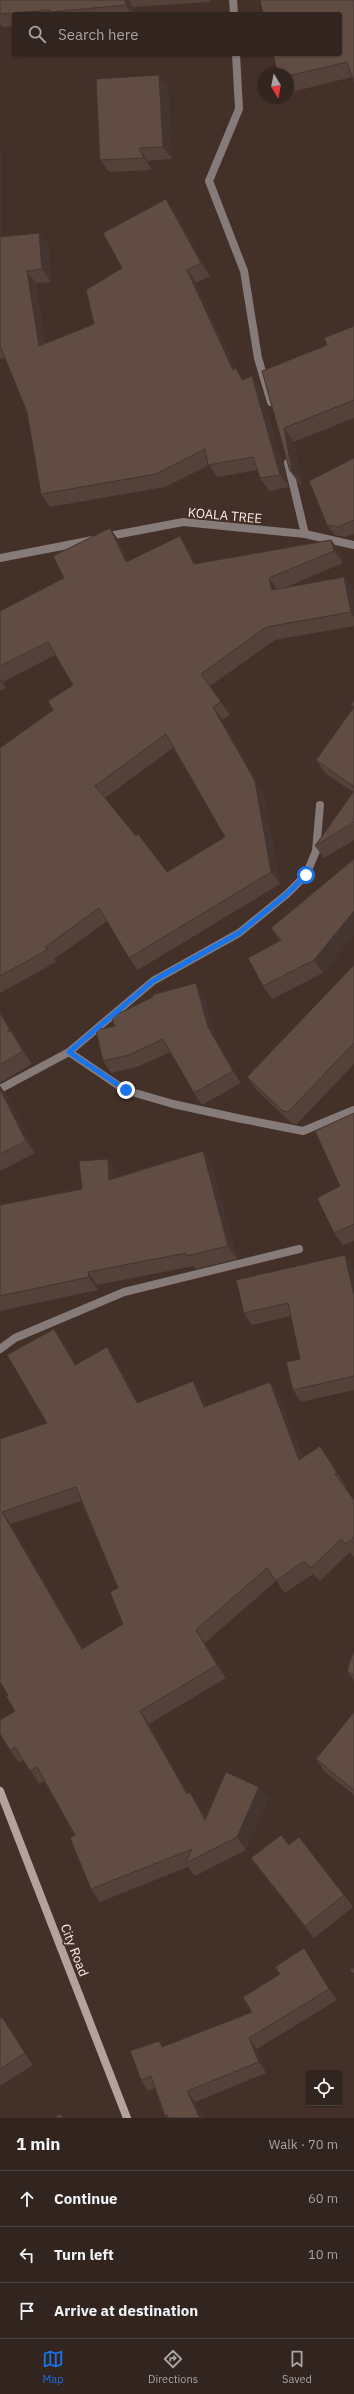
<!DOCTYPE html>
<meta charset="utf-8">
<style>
body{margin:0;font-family:"IBM Plex Sans",sans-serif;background:#3a2c28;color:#f1f3f6}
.controls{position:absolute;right:12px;bottom:12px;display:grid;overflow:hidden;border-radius:4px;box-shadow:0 1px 3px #0004}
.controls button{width:36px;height:36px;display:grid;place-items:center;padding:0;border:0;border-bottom:1px solid #4d413d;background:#32241f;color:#f1f3f6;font:20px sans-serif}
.compass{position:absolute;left:258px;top:68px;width:36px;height:36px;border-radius:50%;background:#32241f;box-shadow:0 1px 3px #0004;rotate:170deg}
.stop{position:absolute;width:12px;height:12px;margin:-9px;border:3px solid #1a73e8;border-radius:50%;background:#fff}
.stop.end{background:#1a73e8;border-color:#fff;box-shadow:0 1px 4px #0008}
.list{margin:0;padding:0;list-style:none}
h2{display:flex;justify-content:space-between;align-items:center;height:52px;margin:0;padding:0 16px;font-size:17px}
h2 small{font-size:13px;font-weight:400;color:#a8a4a4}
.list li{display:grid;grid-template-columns:26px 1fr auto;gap:12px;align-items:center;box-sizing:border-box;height:56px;padding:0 16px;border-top:1px solid #4d413d}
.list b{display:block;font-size:15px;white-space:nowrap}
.list em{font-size:13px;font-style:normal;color:#a8a4a4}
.icon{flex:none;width:22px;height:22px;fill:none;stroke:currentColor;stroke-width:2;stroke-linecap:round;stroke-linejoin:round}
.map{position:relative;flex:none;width:354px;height:2118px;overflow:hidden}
.search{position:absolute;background:#32241f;box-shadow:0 1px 3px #0004;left:12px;right:12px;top:12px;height:44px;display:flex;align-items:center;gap:10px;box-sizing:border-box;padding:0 14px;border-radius:4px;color:#a8a4a4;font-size:15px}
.sheet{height:220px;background:#32241f}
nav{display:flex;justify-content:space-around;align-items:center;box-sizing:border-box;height:56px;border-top:1px solid #4d413d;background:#32241f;font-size:11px;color:#a8a4a4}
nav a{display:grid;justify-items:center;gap:2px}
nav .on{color:#1a73e8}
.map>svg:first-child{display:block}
</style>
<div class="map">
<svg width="354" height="2118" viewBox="0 0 354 2118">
<rect width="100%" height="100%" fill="#433029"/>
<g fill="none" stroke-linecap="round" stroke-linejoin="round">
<path stroke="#867b79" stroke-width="8" d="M233 0 234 14
M236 54 239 109 209 181 244 271 258 358 271 402
M288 463 305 534
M104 537 183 522 305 534 354 545
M0 558 93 540
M320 805 316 851 306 875 287 894 239 933 153 981 69 1052 125 1090 173 1104 237 1118 303 1131 354 1110
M0 1089 69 1052
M0 1349 15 1338 124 1292 299 1249"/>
<path stroke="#b3a29e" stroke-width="8" d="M0 1791 127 2118"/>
</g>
<path fill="#53413a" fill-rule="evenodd" d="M0 0H210V2L133 7 134 14H14V26L2 27 0 24Z
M354 0 352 77 288 93V74Z
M159 75 168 87 172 159 147 161 152 170 109 172 100 160Z
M0 147 1 149V237L39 233 48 246 51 282 36 283 45 344 94 324 122 268 175 212 210 276 196 283 235 369 244 380 252 376 261 389 289 487 269 491 260 478 258 470 217 477 209 465 165 487 50 507 41 494 27 412 5 358 0 359Z
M354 326V418L294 442 302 485H300L290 471 262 371 327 345Z
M354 458V534L345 537 335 535 327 525Z
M110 528 119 541 128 561 189 549 196 564 331 540 340 552 343 563 284 588 344 577 353 589 354 594V626L275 640 210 686 230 715 222 720 264 794 280 884 138 970 129 958 107 921 54 959 56 962 0 993V748L53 710 73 685 55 655 3 682 6 688 0 691V611L64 578ZM173 748 225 837 167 872 136 836 105 798Z
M354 701V840L324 858 315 846 353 792 325 773 316 760 353 708 351 704Z
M354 859V934L323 973 272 999 263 986 279 940 271 928Z
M354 965V1064L297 1124 291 1123 256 1089 247 1077Z
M204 995 216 1039 241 1083 202 1105 194 1093 170 1052 137 1067 111 1073 103 1061Z
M0 1011 32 1064 0 1083Z
M0 1086 5 1093 35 1153 0 1171Z
M354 1113V1241L343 1245 334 1233 340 1186Z
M203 1151 212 1164 237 1259 196 1269 194 1266 97 1285 98 1290 0 1311V1205L82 1189 117 1172V1177Z
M353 1266 354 1271V1390L301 1402 293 1390 300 1359 291 1316 252 1325 244 1313Z
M54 1329 63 1342 76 1364 116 1360 139 1403 202 1394 207 1406 270 1382 279 1395 303 1458 329 1459 346 1486 344 1487 354 1500V1557L350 1552 320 1581 313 1574 285 1593 276 1581 205 1643 226 1678 149 1724 188 1793 199 1805 206 1818 259 1787 268 1799 246 1850 195 1876 188 1867 100 1902 91 1889 75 1835 44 1781 39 1784 24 1760 19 1763 10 1750 15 1711 8 1695 0 1439 47 1423ZM81 1501 118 1588 123 1624 83 1648 11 1524Z
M354 1650V1681L347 1671Z
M354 1712V1795L324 1771 316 1759Z
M289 1845 344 1895 353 1907 314 1938 260 1870 251 1858Z
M304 1948 311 1959 337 2000 257 2049 266 2073 195 2102 203 2118H167L165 2116 155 2088 148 2091 141 2080 163 2047 252 2012 280 1974Z
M2 2017 33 2065 0 2086V2018Z"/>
<path fill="#443530" d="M125 0H129L133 7 134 14H132L126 5Z
M159 75 168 87 172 159 163 147Z
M0 147 1 149V251L0 249Z
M139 148 147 161 152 170 144 158Z
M166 199 175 212 210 276 201 263Z
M39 233 48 246 51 282 42 269Z
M187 270 196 283 242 382 233 370Z
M27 271 36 283 48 359 39 346Z
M236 368 245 381 242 380Z
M252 376 261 389 289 487 280 475Z
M284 428 294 442 302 485 292 471Z
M110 528 119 541 135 575 126 562Z
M180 536 189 549 203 577 194 564Z
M331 540 340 552 343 563 334 551Z
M344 577 353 589 354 594V617L351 612Z
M269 578 278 591 272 590Z
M0 678 3 682 6 688 0 680Z
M213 707 222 720 264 794 280 884 271 872Z
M354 911V934L323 973 314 960Z
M196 983 204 995 216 1039 241 1083 233 1071 208 1027Z
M0 1011 19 1042 10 1030 0 1013Z
M11 1031 20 1044 32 1064 23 1051Z
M0 1086 5 1093 35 1153 26 1141 0 1089Z
M203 1151 212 1164 237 1259 228 1246Z
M108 1159 117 1172 118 1193 109 1180Z
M345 1255 353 1266 354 1271V1296Z
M88 1272 97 1285 98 1290 89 1277Z
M54 1329 63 1342 84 1377 75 1365Z
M107 1347 116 1360 146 1416 137 1403Z
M193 1381 202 1394 213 1420 204 1407Z
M270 1382 279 1395 309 1473 299 1460Z
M320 1446 329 1459 346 1486 337 1473Z
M2 1512 11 1524 91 1662 82 1649Z
M196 1630 205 1643 226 1678 217 1665Z
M140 1711 149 1724 196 1807 187 1794Z
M259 1787 268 1799 246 1850 237 1837Z
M190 1792 199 1805 214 1833 205 1820Z
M304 1948 311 1959 337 2000 329 1989Z
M2 2017 10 2029 33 2065 25 2053Z
M249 2038 257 2049 266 2073 259 2062Z
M187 2091 195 2102 203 2118H200Z"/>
<path fill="#614c44" stroke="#443530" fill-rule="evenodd" d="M0 0H125L126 5 50 12V10L0 14Z
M260 0H354V83L347 62 288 76V74H278L273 54H340V14H263Z
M159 75 163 147 139 148 144 158 100 160 96 79Z
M166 199 201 263 187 270 233 370 236 368 242 380 252 376 280 475 260 478 253 457 208 465 205 449 156 474 41 494 27 412 0 346V237L39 233 42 269 27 271 39 346 94 324 86 290 122 268 103 233Z
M354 326V400L284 428 292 471H290L262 371 327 345 324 338Z
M354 458V520L338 527 327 525 309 481Z
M110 528 126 562 180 536 194 564 331 540 334 551 269 578 272 590 344 577 351 612 266 627 201 674 221 702 213 707 255 781 271 872 129 958 99 908 45 947 47 950 0 976V748L53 710 48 701 73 685 48 642 0 666V611L64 578 53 556ZM166 734 225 837 167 872 138 834 136 836 95 786Z
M354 701V787L316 760 354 707 351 704Z
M354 791V822L315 846Z
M354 859V911L314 960 263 986 248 958 281 940 271 928Z
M354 965V1043L288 1112 283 1111 247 1077Z
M196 983 208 1027 233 1071 194 1093 163 1039 129 1055 103 1061 96 1030 115 1026 111 1017 153 997 152 995Z
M0 1013 10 1030 7 1032 11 1031 23 1051 0 1065Z
M0 1089 26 1141 0 1154Z
M354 1113V1224L334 1233 317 1198 340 1186 315 1131Z
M203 1151 228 1246 186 1256V1253L88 1272 89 1277 0 1296V1205L82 1189 79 1161 108 1159 109 1180Z
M345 1255 354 1296V1376L293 1390 286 1362 300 1359 288 1303 244 1313 236 1280Z
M54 1329 75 1365 107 1347 137 1403 193 1381 204 1407 270 1382 299 1460 320 1446 337 1473 335 1474 354 1500V1538L345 1544 341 1539 311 1568 304 1561 276 1581 267 1568 196 1630 217 1665 140 1711 187 1794 190 1792 205 1820 226 1772 259 1787 237 1837 186 1863 192 1849 91 1889 70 1838 75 1835 37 1767 30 1771 15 1747 10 1750 0 1734V1720L15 1711 6 1696 8 1695 0 1682V1439L47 1423 7 1355ZM76 1487 118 1588 110 1592 123 1624 82 1649 2 1512Z
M354 1650V1675L347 1671Z
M354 1712V1790L316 1759Z
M281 1835 289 1845 299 1837 344 1895 305 1926 251 1858Z
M304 1948 329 1989 249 2038 259 2062 187 2091 200 2118H168L167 2115 165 2116 151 2076 141 2080 130 2051 159 2041 162 2047 252 2012 243 1997 280 1974 275 1967Z
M354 1967V1974L350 1970Z
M2 2017 25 2053 0 2069V2018Z
M60 2114 63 2118H55Z"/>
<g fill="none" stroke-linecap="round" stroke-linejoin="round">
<path stroke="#1a73e8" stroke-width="5" d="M126 1090 69 1052 153 981 239 933 287 894 306 875"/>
</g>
<g text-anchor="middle" stroke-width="3.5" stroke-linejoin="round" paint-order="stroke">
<g font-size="13" fill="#faede8" stroke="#433029">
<text transform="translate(225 515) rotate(5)" y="5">KOALA TREE</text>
<text transform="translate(75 1950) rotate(69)" y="5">City Road</text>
</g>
</g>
</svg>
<div class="controls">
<button><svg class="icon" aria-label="locate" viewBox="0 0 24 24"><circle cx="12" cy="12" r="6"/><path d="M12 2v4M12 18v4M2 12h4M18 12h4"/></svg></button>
</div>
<svg class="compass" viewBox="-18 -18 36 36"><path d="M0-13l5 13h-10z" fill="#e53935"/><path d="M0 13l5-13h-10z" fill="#a8a4a4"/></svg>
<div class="stop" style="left:306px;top:875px"></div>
<div class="stop end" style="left:126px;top:1090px"></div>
<div class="search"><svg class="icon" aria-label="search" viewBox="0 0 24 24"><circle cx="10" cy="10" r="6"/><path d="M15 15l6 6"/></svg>Search here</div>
</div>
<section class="sheet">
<h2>1 min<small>Walk · 70 m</small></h2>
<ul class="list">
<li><svg class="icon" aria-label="ahead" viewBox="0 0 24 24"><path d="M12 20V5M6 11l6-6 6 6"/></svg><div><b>Continue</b></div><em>60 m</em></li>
<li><svg class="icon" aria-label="left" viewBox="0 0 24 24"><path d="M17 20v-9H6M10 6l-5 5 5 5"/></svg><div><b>Turn left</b></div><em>10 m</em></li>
<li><svg class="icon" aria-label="arrive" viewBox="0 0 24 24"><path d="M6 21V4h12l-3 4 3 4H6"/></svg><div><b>Arrive at destination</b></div></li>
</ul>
</section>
<nav>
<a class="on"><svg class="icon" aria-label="map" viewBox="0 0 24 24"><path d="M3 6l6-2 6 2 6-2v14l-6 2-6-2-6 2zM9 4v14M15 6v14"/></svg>Map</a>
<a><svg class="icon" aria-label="directions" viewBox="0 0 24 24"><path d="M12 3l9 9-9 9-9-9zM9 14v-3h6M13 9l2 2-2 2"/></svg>Directions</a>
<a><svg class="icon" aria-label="saved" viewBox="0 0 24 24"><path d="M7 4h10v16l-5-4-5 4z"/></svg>Saved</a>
</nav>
